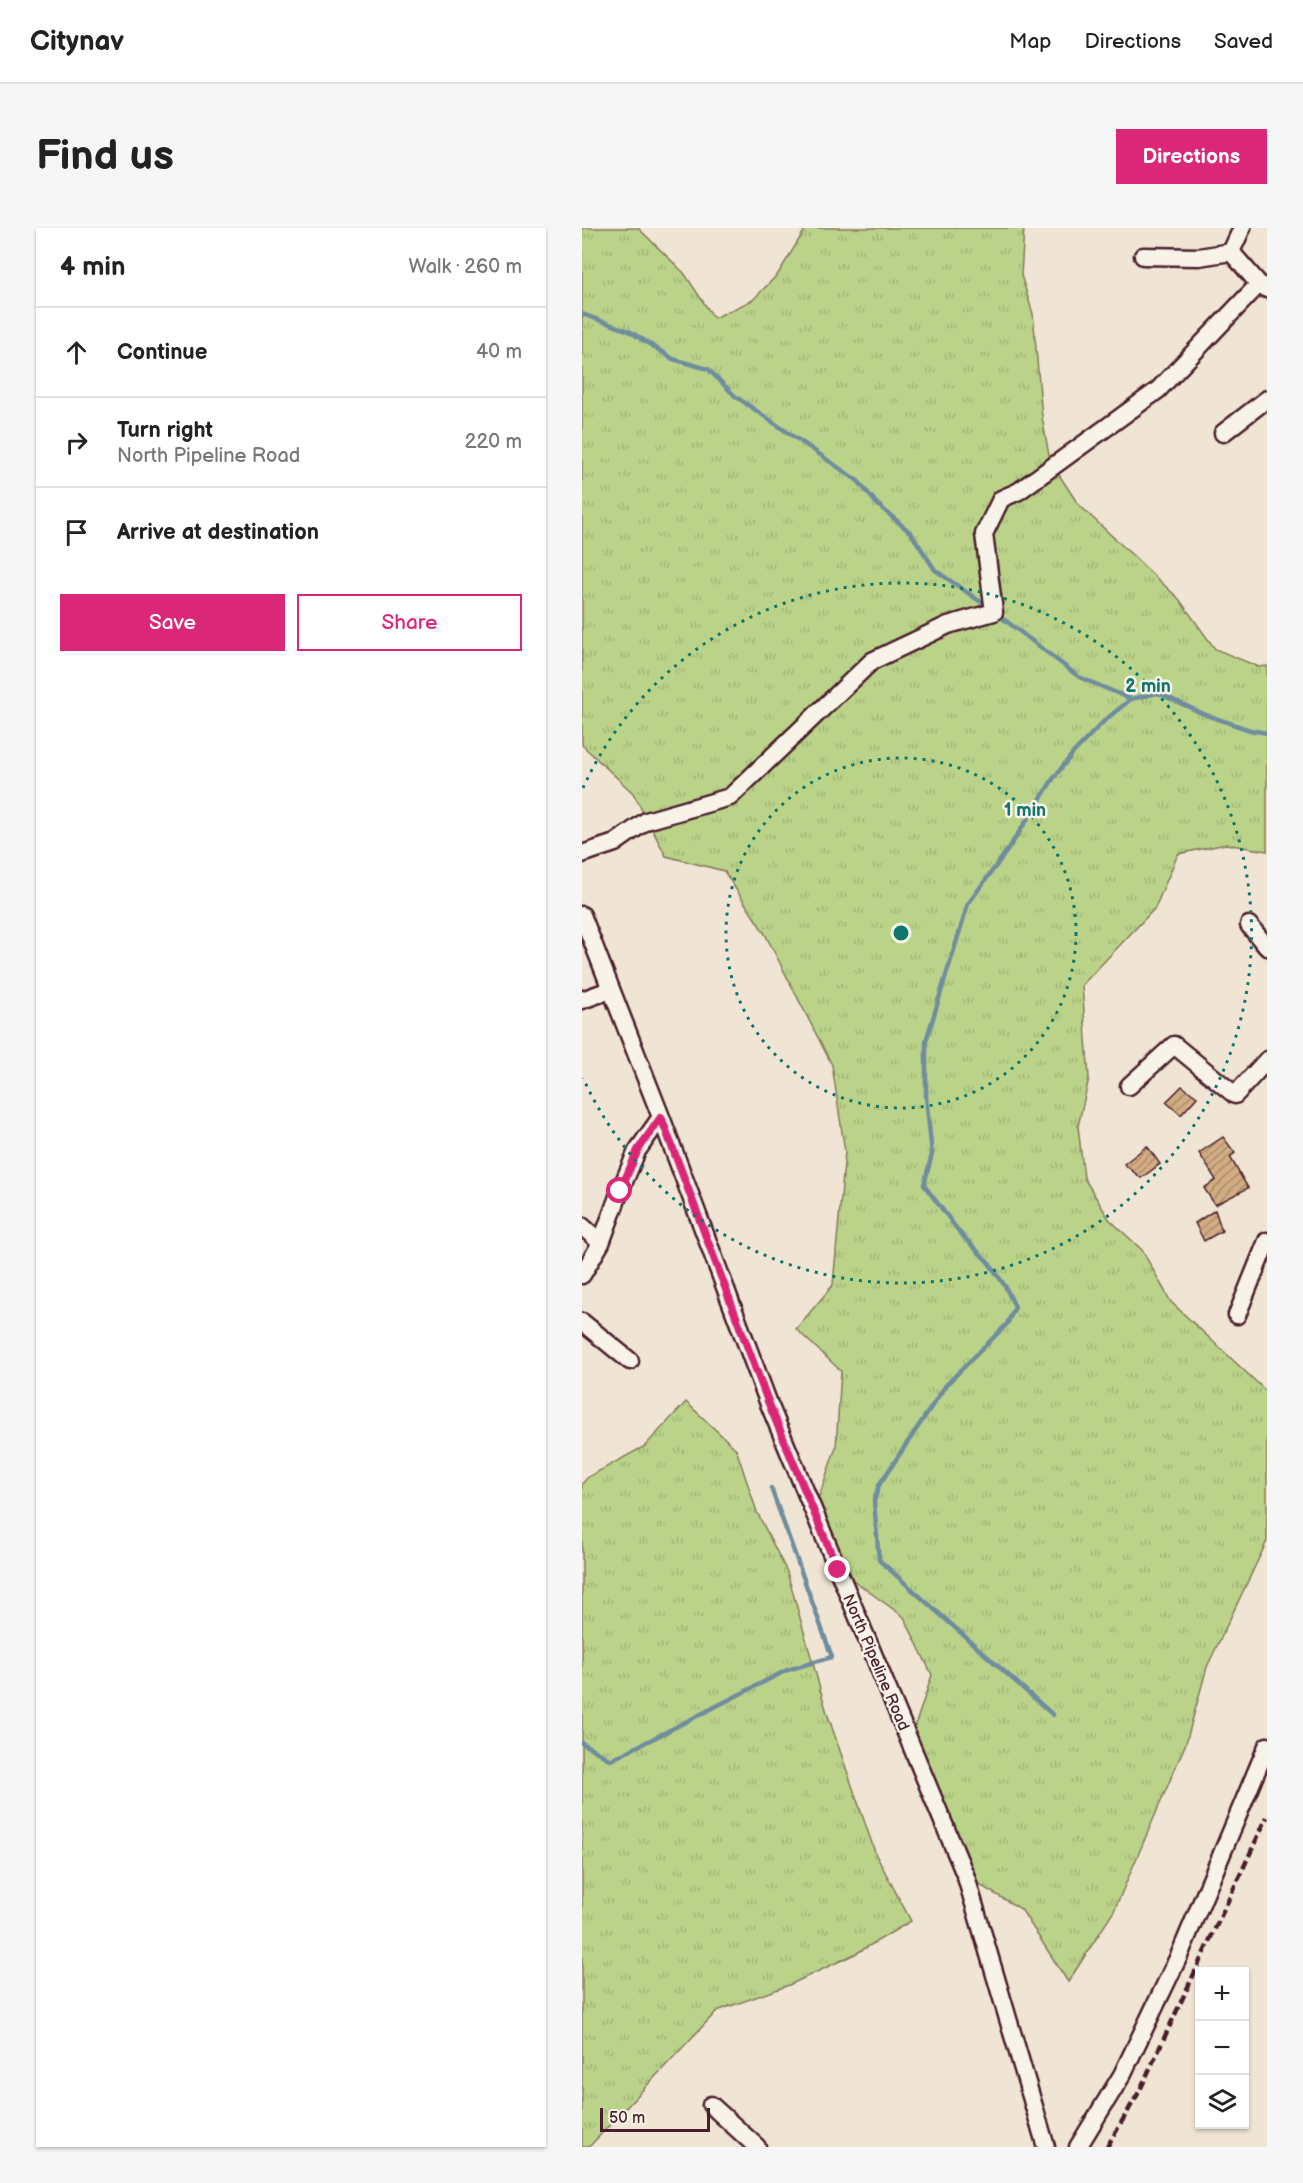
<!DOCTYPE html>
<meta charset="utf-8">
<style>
body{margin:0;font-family:"Balsamiq Sans",sans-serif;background:#f6f6f6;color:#222}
.controls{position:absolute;right:18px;bottom:18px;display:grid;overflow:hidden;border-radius:0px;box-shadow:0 2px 4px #0004}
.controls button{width:54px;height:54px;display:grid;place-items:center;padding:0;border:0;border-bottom:2px solid #e0e0e0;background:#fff;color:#222;font:30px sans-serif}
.scale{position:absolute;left:18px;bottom:15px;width:110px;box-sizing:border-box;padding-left:6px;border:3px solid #4a1f2b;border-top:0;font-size:16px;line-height:21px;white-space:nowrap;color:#4a1f2b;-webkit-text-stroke:4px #f7f3e8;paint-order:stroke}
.stop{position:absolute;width:18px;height:18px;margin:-14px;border:4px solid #db2777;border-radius:50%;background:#fff}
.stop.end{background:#db2777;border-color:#fff;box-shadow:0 2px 6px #0008}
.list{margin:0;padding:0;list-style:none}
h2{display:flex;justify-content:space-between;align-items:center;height:78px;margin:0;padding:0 24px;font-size:26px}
h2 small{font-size:20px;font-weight:400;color:#767676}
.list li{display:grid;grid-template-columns:39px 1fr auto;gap:18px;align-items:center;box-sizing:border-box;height:90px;padding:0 24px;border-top:2px solid #e0e0e0}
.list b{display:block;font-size:22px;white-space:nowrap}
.list p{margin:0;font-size:20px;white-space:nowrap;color:#767676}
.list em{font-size:20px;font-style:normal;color:#767676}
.actions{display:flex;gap:12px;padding:18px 24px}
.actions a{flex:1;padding:14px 0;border:2px solid #db2777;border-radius:0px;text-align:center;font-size:21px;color:#db2777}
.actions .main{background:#db2777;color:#fff}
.icon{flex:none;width:33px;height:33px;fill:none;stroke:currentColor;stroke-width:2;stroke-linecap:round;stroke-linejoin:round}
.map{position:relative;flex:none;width:685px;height:1919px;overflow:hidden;border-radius:0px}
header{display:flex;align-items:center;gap:36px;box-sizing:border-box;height:84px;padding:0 30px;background:#fff;border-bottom:2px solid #e0e0e0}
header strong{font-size:28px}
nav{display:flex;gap:33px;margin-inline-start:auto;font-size:21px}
.intro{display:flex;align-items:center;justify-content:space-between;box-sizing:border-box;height:144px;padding:0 36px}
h1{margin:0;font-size:42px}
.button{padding:15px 27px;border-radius:0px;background:#db2777;color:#fff;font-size:21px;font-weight:700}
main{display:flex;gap:36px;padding:0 36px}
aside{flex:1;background:#fff;border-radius:0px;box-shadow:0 2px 4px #0004}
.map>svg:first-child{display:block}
</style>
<header>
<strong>Citynav</strong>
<nav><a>Map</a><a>Directions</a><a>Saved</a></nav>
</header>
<div class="intro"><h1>Find us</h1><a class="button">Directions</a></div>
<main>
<aside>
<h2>4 min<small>Walk · 260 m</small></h2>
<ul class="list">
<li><svg class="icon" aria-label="ahead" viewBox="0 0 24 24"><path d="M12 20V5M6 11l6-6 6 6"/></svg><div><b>Continue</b></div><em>40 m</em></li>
<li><svg class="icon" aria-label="right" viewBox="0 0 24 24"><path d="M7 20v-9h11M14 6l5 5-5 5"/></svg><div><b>Turn right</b><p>North Pipeline Road</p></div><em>220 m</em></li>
<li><svg class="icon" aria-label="arrive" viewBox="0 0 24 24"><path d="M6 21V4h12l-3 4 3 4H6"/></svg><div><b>Arrive at destination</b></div></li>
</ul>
<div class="actions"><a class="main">Save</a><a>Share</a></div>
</aside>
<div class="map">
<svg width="685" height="1919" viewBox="0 0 685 1919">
<defs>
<pattern id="grass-tufts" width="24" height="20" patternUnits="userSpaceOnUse" patternTransform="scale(1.5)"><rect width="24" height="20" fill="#bbd389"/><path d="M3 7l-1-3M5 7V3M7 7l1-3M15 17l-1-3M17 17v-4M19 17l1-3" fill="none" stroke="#a2b576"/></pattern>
<pattern id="building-hatch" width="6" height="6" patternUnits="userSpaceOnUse" patternTransform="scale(1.5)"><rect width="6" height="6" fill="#d2ad84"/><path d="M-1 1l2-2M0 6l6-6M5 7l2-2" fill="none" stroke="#ac8c6c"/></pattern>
</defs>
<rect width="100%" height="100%" fill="#f0e5d4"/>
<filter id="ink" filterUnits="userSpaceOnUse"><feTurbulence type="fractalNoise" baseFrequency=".0167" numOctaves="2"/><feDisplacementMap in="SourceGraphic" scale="12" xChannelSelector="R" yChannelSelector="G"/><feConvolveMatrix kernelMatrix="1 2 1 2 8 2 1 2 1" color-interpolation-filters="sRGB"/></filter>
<g filter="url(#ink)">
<path fill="url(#grass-tufts)" stroke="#82795a" stroke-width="1.5" d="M0 0H56L102 45 132 90 171 72 196 46 224 0H442L439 47 451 86 460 189 468 233 496 276 597 371 633 421 677 439 685 438V623L644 616 596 626 573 680 500 757 507 850 496 898 502 950 527 991 560 1022 589 1074 685 1164V1313L625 1439 604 1515 532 1683 486 1754 439 1681 384 1649 328 1513 350 1447 322 1389 257 1342 232 1283 254 1219 259 1143 214 1101 251 1057 263 924 250 837 183 706 142 643 84 628 51 565 0 517Z
M104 1174 154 1221 175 1284 205 1344 245 1485 294 1627 329 1693 275 1725 207 1757 135 1783 7 1919H0V1256L6 1249 63 1218Z"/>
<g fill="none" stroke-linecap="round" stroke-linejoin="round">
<path stroke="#708d9e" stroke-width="4.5" d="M0 86 47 103 91 131 126 141 153 168 276 253 295 276 329 305 353 342 406 379
M415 386 497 449 549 471
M471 1487 297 1332 292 1273 297 1257 364 1157 425 1096 433 1079 423 1058 407 1035 378 1005 342 957 350 926 344 869V813L386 676 427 620 471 551 491 525 522 493 549 471 576 465 624 487 668 502 685 505
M0 1515 29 1532 205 1442 250 1429 189 1260"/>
</g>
<path fill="url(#building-hatch)" stroke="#4a1f2b" stroke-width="1.5" d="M600 858 615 869 599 887 584 874Z
M641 909 653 925 648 929 666 960 633 977 622 960 634 952 617 925Z
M565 918 578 936 559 950 542 936Z
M633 982 640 1003 622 1013 613 995Z"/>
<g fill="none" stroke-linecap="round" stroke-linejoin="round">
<g stroke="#4a1f2b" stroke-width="21">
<path id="minor" d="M660 0 649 24 677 56 685 61
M561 28 617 29 649 24
M641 205 685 171
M0 626 33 615 64 593 148 569 290 433 366 397 412 384 402 306 419 271 437 263 576 162 677 56
M0 687 79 889 187 1176 384 1649 464 1919
M667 697 685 719
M0 772 28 762
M547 858 592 817 653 867 685 832
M0 998 19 1015
M0 1047 19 1015 38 963 55 923 79 889
M655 1087 685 1013
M0 1094 48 1133
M129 1877 175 1919
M496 1919 540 1847 597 1728 685 1518"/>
</g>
<use href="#minor" stroke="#f7f3e8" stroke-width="16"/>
<path stroke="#4a1f2b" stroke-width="4.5" stroke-dasharray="9 4.5" stroke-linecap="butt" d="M525 1919 557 1864 685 1589"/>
</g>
</g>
<g fill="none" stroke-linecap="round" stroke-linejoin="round" filter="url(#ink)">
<path stroke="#db2777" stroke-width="8" d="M38 963 56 922 79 889 187 1176 256 1342"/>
</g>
<g fill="none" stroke="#0f766e" stroke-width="3" stroke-dasharray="3 6">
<circle cx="319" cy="705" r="175"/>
<path d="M1 560A350 350 0 1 1 1 850"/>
</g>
<g text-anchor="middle" stroke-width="5" stroke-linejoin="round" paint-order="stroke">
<g font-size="16" fill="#4a1f2b" stroke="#f7f3e8">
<text transform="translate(295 1434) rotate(67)" y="6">North Pipeline Road</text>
</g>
</g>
<circle cx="319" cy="705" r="9" fill="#0f766e" stroke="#f7f3e8" stroke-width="3"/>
<g font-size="18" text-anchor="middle" font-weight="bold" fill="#0f766e" stroke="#f7f3e8" stroke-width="5" stroke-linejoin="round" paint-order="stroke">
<text x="566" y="464">2 min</text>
<text x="443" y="588">1 min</text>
</g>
</svg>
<div class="controls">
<button>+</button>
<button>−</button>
<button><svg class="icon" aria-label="layers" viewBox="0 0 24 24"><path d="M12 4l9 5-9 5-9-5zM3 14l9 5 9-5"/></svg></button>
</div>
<div class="scale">50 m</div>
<div class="stop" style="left:38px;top:963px"></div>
<div class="stop end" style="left:256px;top:1342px"></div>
</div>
</main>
